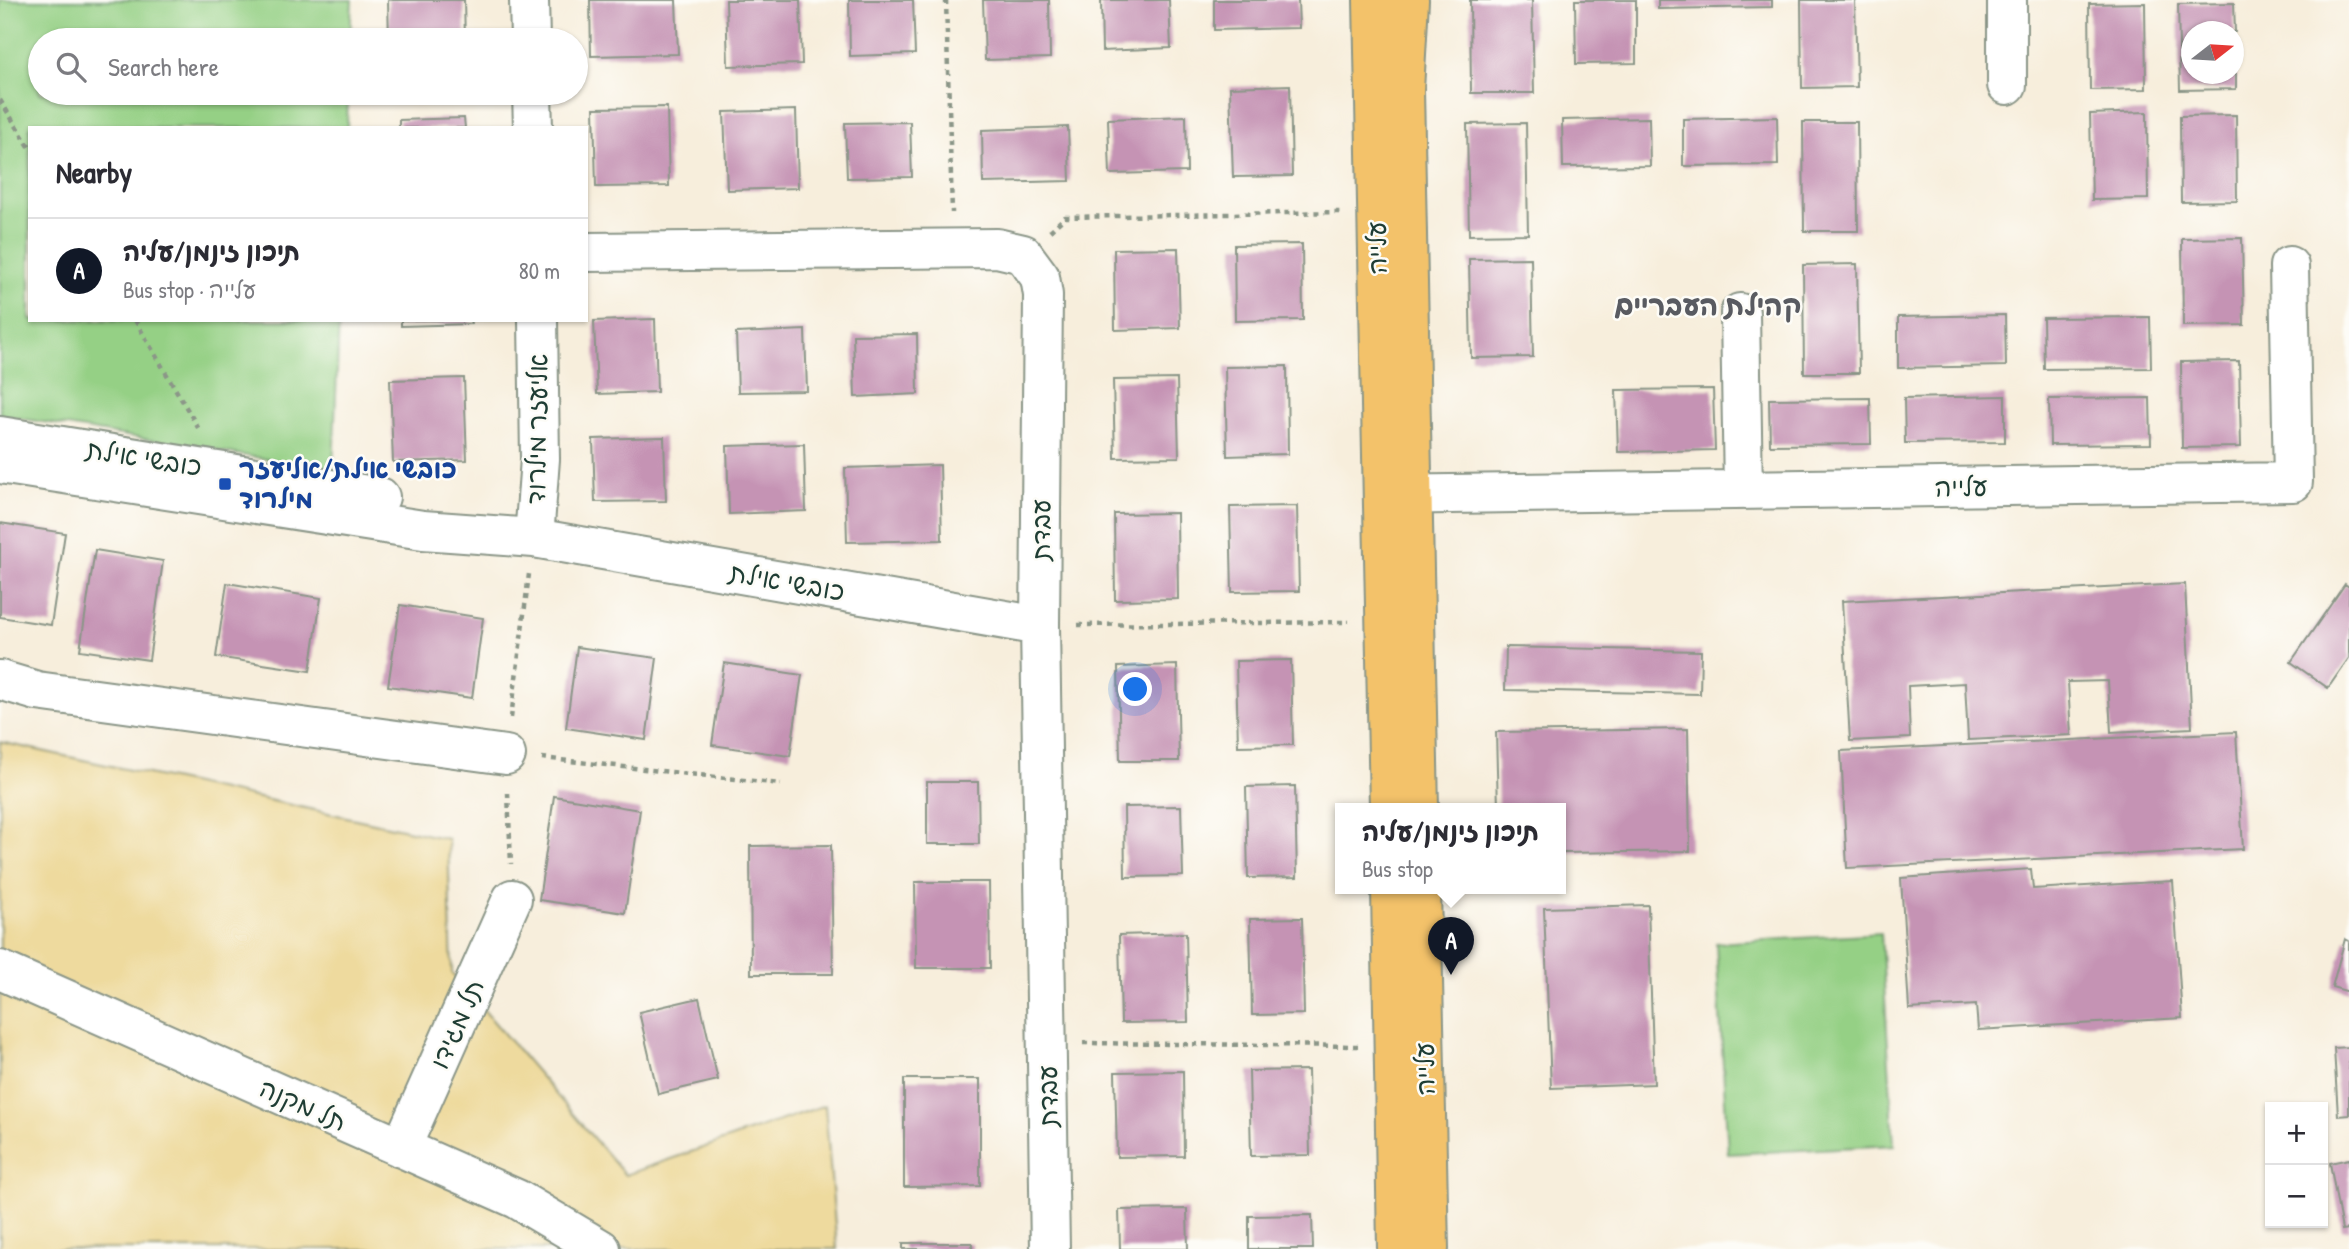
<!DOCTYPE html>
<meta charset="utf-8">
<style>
body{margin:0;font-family:"Patrick Hand","Playpen Sans Hebrew",sans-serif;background:#f7f7f7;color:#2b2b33}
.controls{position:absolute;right:21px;bottom:21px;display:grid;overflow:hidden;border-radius:0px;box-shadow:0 2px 5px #0004}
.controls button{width:63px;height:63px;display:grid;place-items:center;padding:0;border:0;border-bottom:2px solid #e1e1e2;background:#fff;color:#2b2b33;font:35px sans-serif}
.compass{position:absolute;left:2181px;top:21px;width:63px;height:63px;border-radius:50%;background:#fff;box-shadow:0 2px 5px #0004;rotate:73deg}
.you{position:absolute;left:1136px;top:690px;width:24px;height:24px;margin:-18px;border:5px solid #fff;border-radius:50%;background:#1a73e8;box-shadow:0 0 0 10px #1a73e833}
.badge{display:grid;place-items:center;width:46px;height:46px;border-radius:50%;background:#111827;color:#fff;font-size:23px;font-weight:700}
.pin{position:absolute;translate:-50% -58px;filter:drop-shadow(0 2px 4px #0008)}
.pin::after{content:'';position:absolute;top:37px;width:24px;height:21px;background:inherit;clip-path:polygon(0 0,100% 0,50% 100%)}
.popup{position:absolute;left:1335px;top:803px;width:231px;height:91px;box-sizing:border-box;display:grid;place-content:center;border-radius:0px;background:#fff;filter:drop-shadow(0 2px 5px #0005);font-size:23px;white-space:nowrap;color:#7c7c81}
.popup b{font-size:26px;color:#2b2b33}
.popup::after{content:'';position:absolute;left:50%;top:100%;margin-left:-14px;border:14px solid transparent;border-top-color:#fff}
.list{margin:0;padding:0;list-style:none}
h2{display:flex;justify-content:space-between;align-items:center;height:91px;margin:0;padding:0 28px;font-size:30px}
h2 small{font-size:23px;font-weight:400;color:#7c7c81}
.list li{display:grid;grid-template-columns:46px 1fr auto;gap:21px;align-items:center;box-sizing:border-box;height:105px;padding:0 28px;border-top:2px solid #e1e1e2}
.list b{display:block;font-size:26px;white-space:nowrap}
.list p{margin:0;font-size:23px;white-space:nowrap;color:#7c7c81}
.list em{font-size:23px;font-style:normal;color:#7c7c81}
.icon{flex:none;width:38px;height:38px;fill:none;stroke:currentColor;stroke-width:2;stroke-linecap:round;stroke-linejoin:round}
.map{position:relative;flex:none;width:2349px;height:1249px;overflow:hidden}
.search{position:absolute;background:#fff;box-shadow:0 2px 5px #0004;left:28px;top:28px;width:560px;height:77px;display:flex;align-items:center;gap:18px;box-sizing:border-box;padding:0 24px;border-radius:38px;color:#7c7c81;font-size:26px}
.panel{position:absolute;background:#fff;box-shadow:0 2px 5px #0004;left:28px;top:126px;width:560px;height:196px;border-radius:0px}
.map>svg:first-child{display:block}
</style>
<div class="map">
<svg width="2349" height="1249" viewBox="0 0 2349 1249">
<rect width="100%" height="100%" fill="#fdfcf7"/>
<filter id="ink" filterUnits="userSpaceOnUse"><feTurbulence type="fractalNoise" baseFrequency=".0143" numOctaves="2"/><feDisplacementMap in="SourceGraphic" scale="14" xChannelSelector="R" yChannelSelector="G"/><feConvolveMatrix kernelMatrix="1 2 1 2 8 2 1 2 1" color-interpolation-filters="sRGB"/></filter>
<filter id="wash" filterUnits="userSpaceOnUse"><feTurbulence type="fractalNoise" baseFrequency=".00686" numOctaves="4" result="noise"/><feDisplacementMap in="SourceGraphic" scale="28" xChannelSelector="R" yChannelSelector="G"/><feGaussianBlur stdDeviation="1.57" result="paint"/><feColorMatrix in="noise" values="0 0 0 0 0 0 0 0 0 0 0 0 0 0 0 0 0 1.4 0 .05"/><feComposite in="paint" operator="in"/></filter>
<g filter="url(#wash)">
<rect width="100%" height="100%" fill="#f7eedc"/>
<path fill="#95d085" stroke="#5a865c" stroke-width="2" d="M0 0H352L350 40H40V93H348L347 128H30V320H339L333 470 0 415Z
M1881 933 1894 1145 1728 1154 1716 943Z"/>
<path fill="#eeda9e" stroke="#868c69" stroke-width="2" d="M0 742 448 839 452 973 625 1175 825 1105 837 1249H0Z"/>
<g id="blocks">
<path fill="#c593b4" d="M388 0H464L465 40H389Z
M590 0H676L678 54 591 56Z
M726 0H800L802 64 728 66Z
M849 0H913L915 54 850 56Z
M983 0H1049L1050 58 985 60Z
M1101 0H1169L1171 48 1102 51Z
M1214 0H1298L1299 28 1214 30Z
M1470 0H1532L1534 93H1471Z
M1575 0H1636V63L1576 64Z
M1658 0H1772V7L1658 9Z
M1801 0H1855L1857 87 1802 88Z
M2145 3 2146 89 2090 90 2089 4Z
M2234 3 2235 32H2192V74H2236V89L2180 90 2178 4Z
M1290 85 1292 176 1233 177 1230 87Z
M667 107 669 186 596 187 594 108Z
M796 110 798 188 727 190 724 112Z
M2147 112 2148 199 2092 200 2090 114Z
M2236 115 2237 201 2181 202 2180 116Z
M1186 116 1187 172 1110 174 1108 119Z
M1777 117 1778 165 1683 166V119Z
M464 118 465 128H399V120Z
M1649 118 1650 166 1563 167 1562 120Z
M910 122 912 177 847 178 845 123Z
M1803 122H1857L1858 231H1804Z
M1526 123 1528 234 1469 235 1467 124Z
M1068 127 1070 181 983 183 982 130Z
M2242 238 2244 325 2183 326 2182 239Z
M1302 244 1303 320 1235 321 1234 245Z
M1178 248 1180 328 1115 330 1114 249Z
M1531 258 1533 357 1471 358 1469 259Z
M1857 264 1859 373H1804L1803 265Z
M2005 315 2006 366 1898 368V317Z
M2150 317 2151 368 2044 369 2043 318Z
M655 319 657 392 597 394 594 321Z
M401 320H470L471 324 401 326Z
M805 330 807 391 738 392 736 333Z
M917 334 918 394 855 397 853 335Z
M2239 361 2241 447 2182 448 2181 362Z
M1287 366 1288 454 1227 456 1225 367Z
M464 378 467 460 393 462 390 380Z
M1177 379 1179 457 1115 458 1113 380Z
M1713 389 1715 450 1618 452 1616 390Z
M2005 396V442L1905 443 1904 398Z
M1870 398 1871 444 1770 445 1769 399Z
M2150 398 2151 444 2050 445 2049 399Z
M664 437 666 501 595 502 593 439Z
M804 444 806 511 729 514 727 446Z
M940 465 942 540 847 542 845 468Z
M1297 506 1299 591 1232 592 1230 507Z
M1177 513 1178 599 1115 600 1114 514Z
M0 523 65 533 51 625 0 617Z
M95 550 163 561 149 660 80 650Z
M227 583 321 598 310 671 216 657Z
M2185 584 2192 728 2111 732 2108 681 2068 682 2071 735 1968 740 1965 683 1908 686 1910 738 1850 741 1842 601Z
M2345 584 2349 587V658L2328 688 2291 662Z
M400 605 483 618 472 698 388 686Z
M577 647 657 658 646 740 566 728Z
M1506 647 1701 651 1700 694 1505 690Z
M1291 660 1293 745 1238 746 1236 661Z
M724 663 802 675 790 756 712 745Z
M1177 665 1179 761H1120L1118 667Z
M1688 729 1690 851 1561 853V809H1498L1496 732Z
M2236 732 2243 849 1847 868 1841 751Z
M927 782H978L979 844H927Z
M1295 786 1297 877 1248 878 1246 787Z
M554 796 640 810 625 913 539 900Z
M1181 806 1183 876 1125 877 1124 807Z
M831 845 833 974H751L750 846Z
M2031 869 2033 889 2173 881 2182 1018 1978 1030 1976 1005 1909 1009 1901 878Z
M915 882H989L990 968H916Z
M1648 905 1654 1084 1551 1088 1544 908Z
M1302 918 1304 1014 1252 1015 1250 919Z
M1186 933 1188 1022 1121 1023 1119 935Z
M2345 939 2349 941V992L2332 987Z
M699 998 718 1080 658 1094 639 1012Z
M2349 1047V1115L2338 1116 2334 1048Z
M1308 1070 1310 1155 1251 1156 1249 1071Z
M1183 1071 1184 1156 1117 1157 1115 1072Z
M904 1079H980V1186L904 1187Z
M2349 1159V1229L2342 1230 2330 1163Z
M1187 1209 1188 1249H1120L1119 1210Z
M1312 1215 1313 1249H1249V1216Z
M903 1243H972V1249H903Z"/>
</g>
</g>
<g filter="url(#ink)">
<use href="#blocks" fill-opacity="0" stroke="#8b9688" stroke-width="2"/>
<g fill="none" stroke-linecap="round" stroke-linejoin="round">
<g stroke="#8b9688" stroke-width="42">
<path id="minor" d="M529 0 530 40
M2007 85V0
M532 93 533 128
M586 252 997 248 1023 254 1040 277 1043 295 1040 626 1050 1249
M1740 313 1743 490
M0 436 380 497
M0 464 423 530 534 538 1040 626
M1383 495 2293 482 2289 266
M534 538 540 459 538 320
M0 680 37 691 506 755
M0 970 517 1199 601 1249
M401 1148 512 899"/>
</g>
<g stroke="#8b9688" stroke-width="42">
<path id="major" d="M1373 0 1389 809
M1409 0 1404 90 1419 809
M1391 889 1397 1249
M1421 889 1429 1249"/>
</g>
<path stroke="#8b9688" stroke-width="4.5" stroke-dasharray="5 5" stroke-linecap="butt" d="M946 0 952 213
M0 100 30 148
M1050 231 1065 217 1341 212
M135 320 200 431
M1078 625 1349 622
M511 718 529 574
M542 758 781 784
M508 793 511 864
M1083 1043 1358 1046"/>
<use href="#minor" stroke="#fff" stroke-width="38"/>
<use href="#major" stroke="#f3c26a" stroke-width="38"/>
</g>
</g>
<rect fill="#1a4fb4" stroke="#fdfcf7" stroke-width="2.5" x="218" y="477" width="14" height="14" rx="3.5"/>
<g text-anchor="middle" stroke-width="5" stroke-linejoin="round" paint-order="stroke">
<g font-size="26" fill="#1f3d34" stroke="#fdfcf7">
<text transform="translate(1377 248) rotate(-91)" y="9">עלייה</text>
<text transform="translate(537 429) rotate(-89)" y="9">אליעזר מילרוד</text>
<text transform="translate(144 458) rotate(9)" y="9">כובשי אילת</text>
<text transform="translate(1961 487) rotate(-1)" y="9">עלייה</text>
<text transform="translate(1041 530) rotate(-90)" y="9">עבדת</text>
<text transform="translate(787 582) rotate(10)" y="9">כובשי אילת</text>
<text transform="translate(457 1024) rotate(-66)" y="9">תל מגידו</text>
<text transform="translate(1425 1069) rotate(-91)" y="9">עלייה</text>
<text transform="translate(1048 1096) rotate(-91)" y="9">עבדת</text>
<text transform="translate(303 1105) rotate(24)" y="9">תל מקנה</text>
</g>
<g font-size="26" font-weight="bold" fill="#164399" stroke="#fdfcf7" text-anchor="start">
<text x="239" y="478">כובשי אילת/אליעזר<tspan x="239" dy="30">מילרוד</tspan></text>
</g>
<g font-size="28" font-weight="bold" fill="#595b61" stroke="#fdfcf7">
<text x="1708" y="315">קהילת העבריים</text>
</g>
</g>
</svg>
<div class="controls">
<button>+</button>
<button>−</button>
</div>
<svg class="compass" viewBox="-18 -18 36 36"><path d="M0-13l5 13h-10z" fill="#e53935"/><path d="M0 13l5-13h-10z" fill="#7c7c81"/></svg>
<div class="you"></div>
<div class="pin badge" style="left:1451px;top:975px">A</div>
<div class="popup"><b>תיכון זינמן/עליה</b>Bus stop</div>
<div class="search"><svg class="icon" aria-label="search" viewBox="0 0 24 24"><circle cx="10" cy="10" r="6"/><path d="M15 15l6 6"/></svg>Search here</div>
<section class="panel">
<h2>Nearby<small></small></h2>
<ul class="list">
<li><span class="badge">A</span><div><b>תיכון זינמן/עליה</b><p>Bus stop · עלייה</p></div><em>80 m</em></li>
</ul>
</section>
</div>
